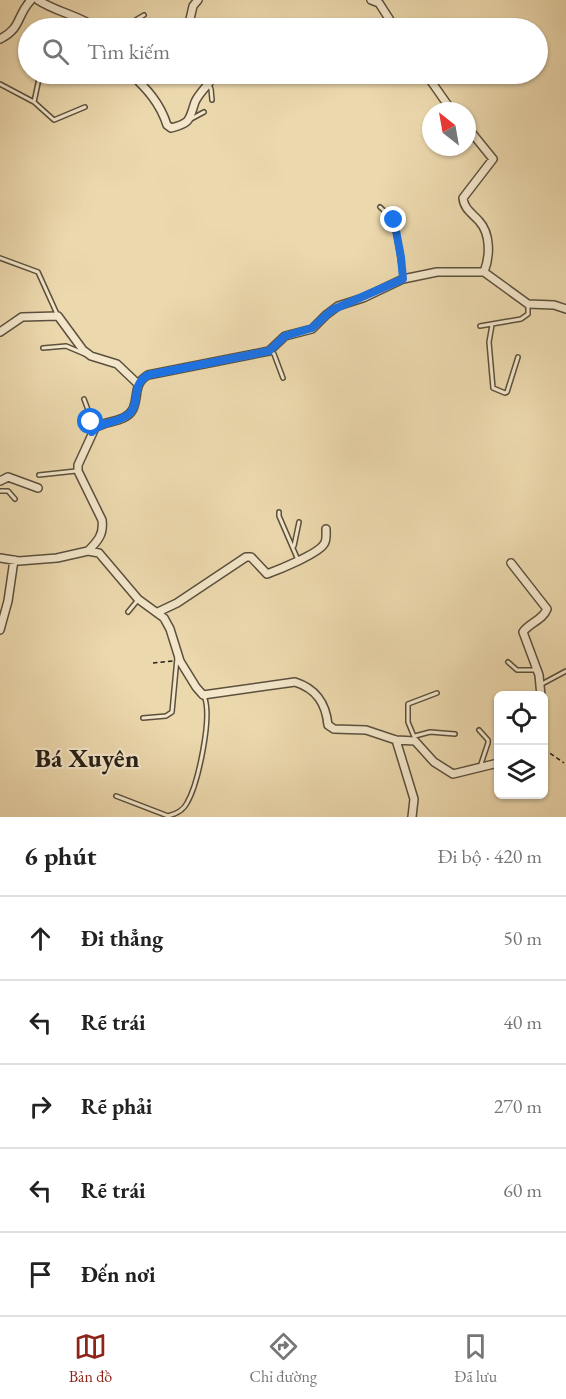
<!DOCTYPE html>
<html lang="vi">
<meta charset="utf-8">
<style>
body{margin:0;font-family:"EB Garamond",serif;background:#f6f6f6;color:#222}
.controls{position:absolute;right:18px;bottom:18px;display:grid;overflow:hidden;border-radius:9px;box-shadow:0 2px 4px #0004}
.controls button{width:54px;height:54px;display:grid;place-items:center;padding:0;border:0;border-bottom:2px solid #e0e0e0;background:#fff;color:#222;font:30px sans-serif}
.compass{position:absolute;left:422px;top:102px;width:54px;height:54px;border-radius:50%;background:#fff;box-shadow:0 2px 4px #0004;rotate:329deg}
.stop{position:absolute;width:18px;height:18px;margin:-14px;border:4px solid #1a73e8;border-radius:50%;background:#fff}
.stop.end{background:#1a73e8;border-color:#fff;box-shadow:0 2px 6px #0008}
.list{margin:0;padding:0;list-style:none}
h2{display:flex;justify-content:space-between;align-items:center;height:78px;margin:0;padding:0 24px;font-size:26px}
h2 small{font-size:20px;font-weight:400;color:#767676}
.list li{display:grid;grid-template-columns:39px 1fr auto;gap:18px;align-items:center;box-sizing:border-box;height:84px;padding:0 24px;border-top:2px solid #e0e0e0}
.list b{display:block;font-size:22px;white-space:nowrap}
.list em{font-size:20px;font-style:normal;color:#767676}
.icon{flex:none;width:33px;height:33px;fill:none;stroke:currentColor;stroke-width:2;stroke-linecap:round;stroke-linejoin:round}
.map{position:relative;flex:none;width:566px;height:817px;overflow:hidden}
.search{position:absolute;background:#fff;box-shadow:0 2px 4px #0004;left:18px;right:18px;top:18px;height:66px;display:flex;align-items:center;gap:15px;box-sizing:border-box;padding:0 21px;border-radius:33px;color:#767676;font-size:22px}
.sheet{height:498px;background:#fff}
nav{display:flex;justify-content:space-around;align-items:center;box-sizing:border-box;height:84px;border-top:2px solid #e0e0e0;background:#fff;font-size:16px;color:#767676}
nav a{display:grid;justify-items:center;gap:3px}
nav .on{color:#8f2418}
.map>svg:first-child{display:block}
</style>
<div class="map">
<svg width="566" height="817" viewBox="0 0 566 817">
<rect width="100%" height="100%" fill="#ecd8ad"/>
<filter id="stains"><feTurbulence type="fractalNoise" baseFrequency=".00333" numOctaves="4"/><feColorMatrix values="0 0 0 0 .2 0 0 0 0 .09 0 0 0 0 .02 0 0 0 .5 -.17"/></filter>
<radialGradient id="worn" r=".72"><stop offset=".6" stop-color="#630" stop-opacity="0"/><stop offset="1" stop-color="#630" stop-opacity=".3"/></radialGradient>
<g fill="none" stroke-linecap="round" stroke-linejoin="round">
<g stroke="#5a503d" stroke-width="6">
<path id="service" d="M122 28 144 15
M0 84 34 102 54 120 85 107
M209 85 211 89 212 100
M34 102 40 74
M191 119 204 112
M380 207 394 220 403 277
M0 258 38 272 57 314
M492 325 489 342 493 388 505 393 507 392 518 357
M480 326 521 319 528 314V306
M43 348 66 346 85 354
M271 351 274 354 283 378
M84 399 91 418 92 430
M39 475 76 471
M0 491H8L15 499
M279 512V516L298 560
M294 546 299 522
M128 612 137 601
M508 662 517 670H535
M540 685 566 671
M143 718 166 716 172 712 177 658
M479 730 488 740V743L480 767
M415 736 430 732 455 734
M415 739 408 722V704L437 693
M116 796 168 816C176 814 183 811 187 803 198 784 213 716 204 696"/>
</g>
<g stroke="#5a503d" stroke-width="10">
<path id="minor" d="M38 0C56 12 81 16 96 28
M371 0 379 3 395 28
M188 28 193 6 198 0
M0 39C22 28 16 16 31 0
M131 74C147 89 160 103 167 125L171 128C191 123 189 120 195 102 198 95 204 89 209 83
M426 74 452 111
M140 82 155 74
M467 127 493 159 463 198C464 209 472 213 479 221 491 234 490 257 484 272
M0 332 22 317 58 316 83 350 91 356 117 364 138 384
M0 481 8 477 38 488
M88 551C98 541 104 534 102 520L78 471V465L95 428C106 420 126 423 133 409 139 395 133 384 148 375L269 351 285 336 312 329 326 315 338 306 363 298 403 279 437 272H484L528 304 554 305 566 309
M0 558 19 561 57 558 88 551 99 553 138 599 164 618 170 629 180 661 196 687 203 695 295 682C317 689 326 704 328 725L334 729 366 730 396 740 415 741 434 762 453 774 498 763
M511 563 547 609C543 620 529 623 523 632L539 675 541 696
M158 612 177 603 246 557H251L267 574C278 570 318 554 324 544 327 540 326 534 326 529
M0 630 8 601 14 560
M396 740 414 799 412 817"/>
</g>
<path stroke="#292218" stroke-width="1.5" stroke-dasharray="4.5 3" stroke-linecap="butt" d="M153 663 173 661
M544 749 564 763"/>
<use href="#service" stroke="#f3e6ca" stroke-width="3"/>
<use href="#minor" stroke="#f3e6ca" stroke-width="7"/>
</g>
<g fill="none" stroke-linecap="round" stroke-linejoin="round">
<path stroke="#1a73e8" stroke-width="8" d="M91 422 92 432C102 420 119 424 130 413 141 401 130 386 148 375L269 351 285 336 312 328 332 310 403 279 401 257 394 220"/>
</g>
<g text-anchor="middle" stroke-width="4.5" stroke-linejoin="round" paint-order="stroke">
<g font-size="26" font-weight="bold" fill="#292218" stroke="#f3e6ca">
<text x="87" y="767">Bá Xuyên</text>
</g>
</g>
<rect width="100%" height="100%" filter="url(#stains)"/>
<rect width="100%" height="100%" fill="url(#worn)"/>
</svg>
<div class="controls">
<button><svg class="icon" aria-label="locate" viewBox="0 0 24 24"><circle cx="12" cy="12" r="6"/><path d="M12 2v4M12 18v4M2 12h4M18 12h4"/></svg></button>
<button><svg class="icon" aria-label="layers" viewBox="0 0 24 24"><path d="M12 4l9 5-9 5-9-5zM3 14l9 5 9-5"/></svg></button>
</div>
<svg class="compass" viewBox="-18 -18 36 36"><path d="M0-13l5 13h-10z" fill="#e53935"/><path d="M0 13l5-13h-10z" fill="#767676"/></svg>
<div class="stop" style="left:91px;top:422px"></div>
<div class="stop end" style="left:394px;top:220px"></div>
<div class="search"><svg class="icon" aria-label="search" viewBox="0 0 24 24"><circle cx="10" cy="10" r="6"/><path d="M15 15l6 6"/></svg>Tìm kiếm</div>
</div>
<section class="sheet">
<h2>6 phút<small>Đi bộ · 420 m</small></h2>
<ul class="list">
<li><svg class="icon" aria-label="ahead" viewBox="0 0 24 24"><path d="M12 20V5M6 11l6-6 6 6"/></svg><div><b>Đi thẳng</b></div><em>50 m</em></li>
<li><svg class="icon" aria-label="left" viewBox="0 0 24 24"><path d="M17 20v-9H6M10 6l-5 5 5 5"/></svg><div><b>Rẽ trái</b></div><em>40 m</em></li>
<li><svg class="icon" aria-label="right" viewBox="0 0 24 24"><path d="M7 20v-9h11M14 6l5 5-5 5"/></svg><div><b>Rẽ phải</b></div><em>270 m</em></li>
<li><svg class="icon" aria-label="left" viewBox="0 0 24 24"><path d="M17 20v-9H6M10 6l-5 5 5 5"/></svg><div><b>Rẽ trái</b></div><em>60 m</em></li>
<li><svg class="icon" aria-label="arrive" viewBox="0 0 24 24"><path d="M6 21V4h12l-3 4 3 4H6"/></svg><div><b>Đến nơi</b></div></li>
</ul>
</section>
<nav>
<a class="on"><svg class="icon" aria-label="map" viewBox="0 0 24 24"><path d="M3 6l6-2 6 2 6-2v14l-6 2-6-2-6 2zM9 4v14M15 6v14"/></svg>Bản đồ</a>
<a><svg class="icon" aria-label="directions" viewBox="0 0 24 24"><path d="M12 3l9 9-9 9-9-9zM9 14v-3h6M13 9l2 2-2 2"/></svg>Chỉ đường</a>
<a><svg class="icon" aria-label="saved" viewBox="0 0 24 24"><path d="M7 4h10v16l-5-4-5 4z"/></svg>Đã lưu</a>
</nav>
